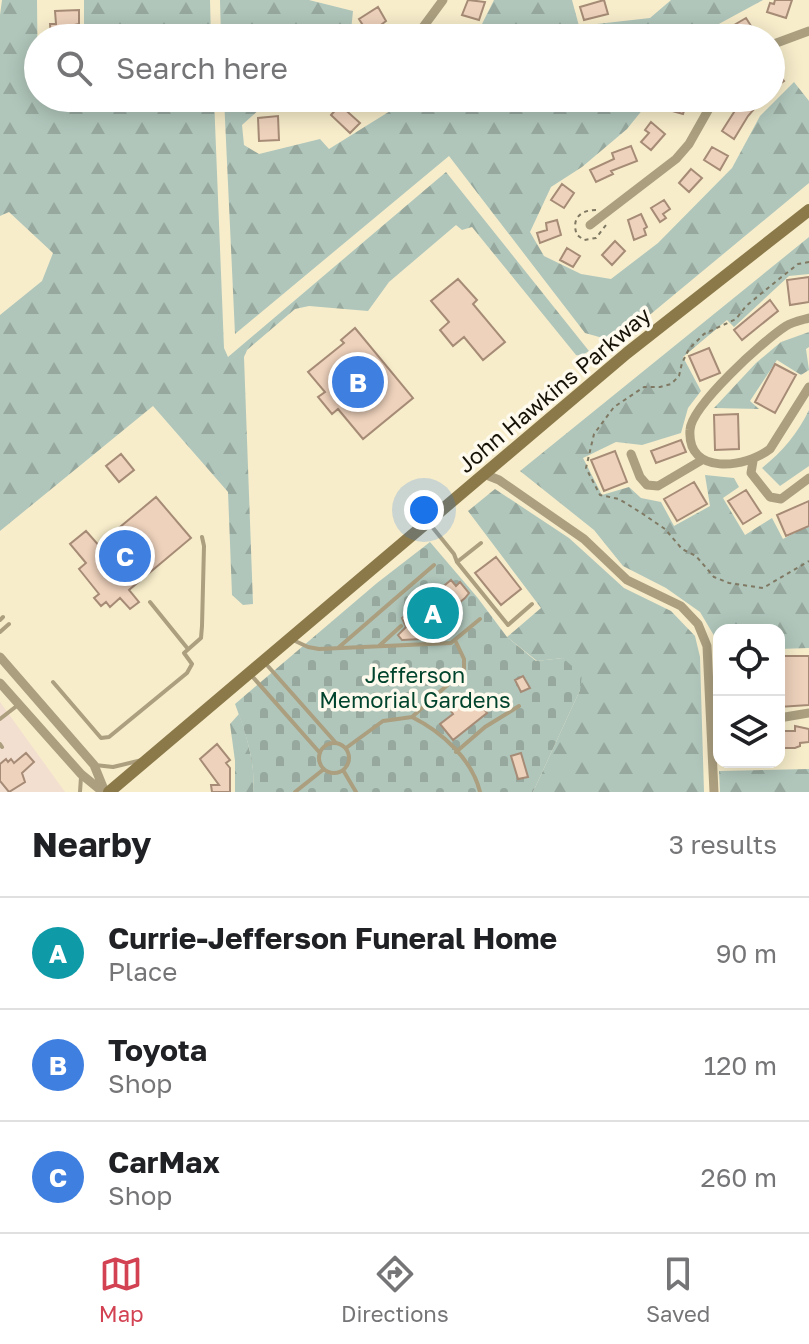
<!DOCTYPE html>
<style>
body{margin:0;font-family:"Golos Text",sans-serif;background:#f2f2f2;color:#202124}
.controls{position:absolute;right:24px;bottom:24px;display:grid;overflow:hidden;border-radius:16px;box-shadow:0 4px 20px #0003}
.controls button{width:72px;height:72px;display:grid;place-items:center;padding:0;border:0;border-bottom:2px solid #e0e0e0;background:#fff;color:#202124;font:40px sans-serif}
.you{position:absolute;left:424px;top:510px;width:28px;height:28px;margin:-20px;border:6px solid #fff;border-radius:50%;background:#1a73e8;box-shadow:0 0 0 12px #1a73e833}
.badge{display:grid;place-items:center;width:52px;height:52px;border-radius:50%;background:#d24252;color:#fff;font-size:26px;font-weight:700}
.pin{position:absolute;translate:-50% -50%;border:4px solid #fff;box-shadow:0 2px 8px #0006}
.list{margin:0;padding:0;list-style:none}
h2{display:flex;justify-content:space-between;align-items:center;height:104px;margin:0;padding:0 32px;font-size:34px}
h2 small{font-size:26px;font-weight:400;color:#757577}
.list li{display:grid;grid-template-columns:52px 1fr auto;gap:24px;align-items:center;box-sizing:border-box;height:112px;padding:0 32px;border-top:2px solid #e0e0e0}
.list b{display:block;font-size:30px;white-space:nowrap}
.list p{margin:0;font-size:26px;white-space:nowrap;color:#757577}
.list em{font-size:26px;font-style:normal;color:#757577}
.icon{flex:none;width:44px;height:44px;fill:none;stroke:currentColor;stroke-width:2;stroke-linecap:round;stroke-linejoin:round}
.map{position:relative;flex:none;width:809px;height:792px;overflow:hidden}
.search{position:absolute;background:#fff;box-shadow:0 4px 20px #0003;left:24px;right:24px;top:24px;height:88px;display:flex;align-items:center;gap:20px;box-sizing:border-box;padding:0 28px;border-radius:44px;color:#757577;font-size:30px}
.sheet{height:440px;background:#fff}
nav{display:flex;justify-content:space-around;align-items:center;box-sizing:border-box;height:112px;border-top:2px solid #e0e0e0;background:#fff;font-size:22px;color:#757577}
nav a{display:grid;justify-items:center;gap:4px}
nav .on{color:#d24252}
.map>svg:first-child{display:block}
</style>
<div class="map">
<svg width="809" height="792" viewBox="0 0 809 792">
<defs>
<pattern id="forest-firs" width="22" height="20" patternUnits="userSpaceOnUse" patternTransform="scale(2)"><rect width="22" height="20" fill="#b0c6bb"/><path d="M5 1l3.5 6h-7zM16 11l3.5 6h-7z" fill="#97a99f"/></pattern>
<pattern id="cemetery-stones" width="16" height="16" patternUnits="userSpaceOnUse" patternTransform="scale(2)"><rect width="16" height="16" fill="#b0c6bb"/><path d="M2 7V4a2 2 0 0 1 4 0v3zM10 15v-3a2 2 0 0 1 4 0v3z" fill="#97a99f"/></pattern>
</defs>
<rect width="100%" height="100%" fill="#f7edcb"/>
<path fill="#f3dfd0" d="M0 702 65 792H0Z"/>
<path fill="url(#forest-firs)" d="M2 0H37L38 98H214L224 348 228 357 446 172 589 351 581 356 576 355 472 227 462 230 456 225 389 282 368 311 309 306 295 309 247 350 244 357 253 604 243 605 232 595 228 492 153 406 0 531V315L42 281 53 253 9 212 0 216V15Z
M84 0H210L211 38H84Z
M220 0H309L353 11 351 31 307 24 304 38H221Z
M494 0H572L579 26 650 18 671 0H763L693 38H475Z
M794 82 809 101V183L617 342 585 333 449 156 235 334 224 98H299L304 108H261L242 125 244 145 259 154 320 139 329 149 411 98H652L627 129 582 167 551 187 530 232 544 256 581 274 611 279 658 243 732 168 760 116Z
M809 237V274L789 276 734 327 727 320 683 357 701 391 688 408 681 433 642 445 616 442 583 458 602 495 629 487 641 498 661 502 674 526 710 506 705 475 734 478 739 487 723 498 745 535 772 518 783 539 809 525V648L779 649V630H719V644L700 612 666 588 623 566 594 530 520 471Z
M809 332V347L806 349 809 370 801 375 777 360 750 401 759 409 714 408 756 363 781 342Z
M809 410V466L780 486 762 468C782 452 798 433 809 410Z
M495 489 569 538 624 588 671 611 695 636 700 657 704 792H533L580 690 563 658 537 661 507 637 541 608 468 511Z
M239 714C247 737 256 767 253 792H235V761L230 724Z
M809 769V792H720L719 771Z"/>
<path fill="url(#cemetery-stones)" d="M430 542 477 597 507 637 536 661 563 658 582 675 580 690 533 792H253C256 763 245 731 235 704L377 583Z"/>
<path fill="#eed2bc" stroke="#a68b76" stroke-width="2" d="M468 0 485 2 479 20 462 15Z
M604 0 608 14 584 20 580 7Z
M775 0H792L786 18 767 12 770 3 774 4Z
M378 7 386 21 377 28 381 35 371 38 359 19Z
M79 10V24L74 25V28H60L61 38H51L50 24H56L55 11Z
M746 18 753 29 736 38 729 28Z
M775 69 784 81 771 90V72Z
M673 98H688L683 114 669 110Z
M743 98H757L761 101 748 116 734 139 722 131Z
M340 105 360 123 350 133 331 115Z
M278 116 279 140 259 141 258 118Z
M651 122 665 134 651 150 641 142 649 133 645 130Z
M631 146 637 161 611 171 613 174 596 182 590 170 614 159 612 153Z
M712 147 728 156 720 170 704 160Z
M691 169 702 178 689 192 679 183Z
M562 184 574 193 564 208 551 200Z
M664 200 670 209 663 214 666 218 660 222 651 208Z
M641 214 647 227 644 229 646 235 634 240 628 220Z
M557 220 561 235 540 243 537 233 547 230 546 223Z
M615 241 625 251 612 265 602 255Z
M567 248 580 256 573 267 560 260Z
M809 277V302L790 305 787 280Z
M458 279 477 300 473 304 505 342 483 360 464 337 453 346 440 330 449 322 431 301Z
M770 300 778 311 742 340 734 330Z
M355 328 413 398 363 439 338 409 332 414 318 397 325 392 308 372 344 343 341 340Z
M709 348 720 373 700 381 689 356Z
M775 364 796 375 775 413 755 402Z
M738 414 739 449 715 450 714 415Z
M681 440 686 452 656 463 651 451Z
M615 451 627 482 604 491 591 460Z
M121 454 134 470 119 482 106 466Z
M694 482 707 504 677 521 664 499Z
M746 490 761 513 743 524 728 501Z
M156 497 191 538 129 590 139 602 130 609 120 598 110 607 106 602 101 606 94 598 99 594 79 569 86 563 70 544 86 531 101 548 111 541 108 537Z
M809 501V526L786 536 777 515Z
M496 557 521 589 501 605 475 573Z
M451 580 456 586 460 582 469 593 465 598 430 627 433 630 421 639 402 640 398 635 406 627 402 618 412 610 416 615 430 605 427 600Z
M779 656H809V705L779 707Z
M523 676 530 688 521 692 515 680Z
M472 694 487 713 453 740 440 724 453 714 450 710Z
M795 726 809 729V742L800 743V746L795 748H779V731H795Z
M217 744 230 760 226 763 230 768V792H212L211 785H219L200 759Z
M26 753 34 762 22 773 25 782 9 792 0 781V764L6 759 8 762 11 759 14 763Z
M521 753 528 777 518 779 511 756Z"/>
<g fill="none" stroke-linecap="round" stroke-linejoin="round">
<path stroke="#7f7862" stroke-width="2" stroke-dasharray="4 4" stroke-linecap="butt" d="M596 210C580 210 571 219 577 235L584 240 596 238 606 225
M809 262 798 264 779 279 746 306 736 319 704 334 689 349 682 363 679 376 671 384 660 387H644L614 407 594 434 586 468 600 495 619 499 643 514 665 529 682 549 696 556 714 577 729 583 763 588 809 561"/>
<path stroke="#ab9f7f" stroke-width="4" d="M429 523 454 554 457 562 508 625 532 604
M457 562 481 543
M150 602 188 649
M0 620 3 617
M0 632 9 624
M293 640 308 647 319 649 451 643 480 619
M455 640 464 659V670L412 717C442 732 472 759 480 792
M379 646 401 626
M338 648 434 565
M266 664 336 743
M251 675 320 753
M53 682 101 738 109 737 187 673 192 664 184 653 201 638 202 626 204 546 202 537
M0 719 18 705
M319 758a15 15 0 1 1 30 0a15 15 0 1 1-30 0Z
M0 744 2 747
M346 748 383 721 412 717
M456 752 485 727 519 706
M95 765 113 767 142 760
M343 770 356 792
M80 792 81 777
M295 792 324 769"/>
<path stroke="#ab9f7f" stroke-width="9" d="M415 38 443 0
M771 45 809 31
M590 225 676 159 689 144 715 98
M809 318C802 320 792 322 786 326 764 340 691 406 690 430 687 476 746 468 770 449L809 387
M631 454 640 477 647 485 658 486 702 460
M753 461 751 473 770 497 781 499 809 478
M484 474 499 480 584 539 627 580 681 606 698 624 707 646 714 792
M0 657 94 765 105 792
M0 683 81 774 103 792
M779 718 809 713"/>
<path stroke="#8b7949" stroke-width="12" d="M109 792 627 353 809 210"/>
</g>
<g text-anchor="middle" stroke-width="7" stroke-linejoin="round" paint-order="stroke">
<g font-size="22" fill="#161207" stroke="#fefaed">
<text transform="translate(554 390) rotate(-40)" y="8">John Hawkins Parkway</text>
</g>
<g font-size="22" fill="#00442e" stroke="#fefaed">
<text x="415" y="683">Jefferson<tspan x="415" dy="25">Memorial Gardens</tspan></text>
</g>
</g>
</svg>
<div class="controls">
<button><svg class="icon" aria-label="locate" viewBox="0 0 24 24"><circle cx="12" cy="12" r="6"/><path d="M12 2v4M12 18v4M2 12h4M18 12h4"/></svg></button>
<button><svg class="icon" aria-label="layers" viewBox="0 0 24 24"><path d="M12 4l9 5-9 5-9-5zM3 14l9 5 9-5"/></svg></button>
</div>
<div class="you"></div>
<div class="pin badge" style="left:433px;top:613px;background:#0f9aa8">A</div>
<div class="pin badge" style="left:358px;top:382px;background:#3f7fe0">B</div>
<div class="pin badge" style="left:125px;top:556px;background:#3f7fe0">C</div>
<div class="search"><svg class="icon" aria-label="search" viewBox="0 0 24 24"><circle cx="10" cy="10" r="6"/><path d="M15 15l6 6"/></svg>Search here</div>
</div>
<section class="sheet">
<h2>Nearby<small>3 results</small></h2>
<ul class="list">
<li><span class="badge" style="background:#0f9aa8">A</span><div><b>Currie-Jefferson Funeral Home</b><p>Place</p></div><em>90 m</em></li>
<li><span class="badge" style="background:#3f7fe0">B</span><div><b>Toyota</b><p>Shop</p></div><em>120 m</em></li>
<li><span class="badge" style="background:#3f7fe0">C</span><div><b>CarMax</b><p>Shop</p></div><em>260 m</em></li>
</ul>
</section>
<nav>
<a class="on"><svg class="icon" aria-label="map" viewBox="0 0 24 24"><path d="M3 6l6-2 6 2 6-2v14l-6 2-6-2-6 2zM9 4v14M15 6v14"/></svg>Map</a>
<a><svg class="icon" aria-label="directions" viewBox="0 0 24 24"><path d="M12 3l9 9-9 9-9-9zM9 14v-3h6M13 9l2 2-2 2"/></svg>Directions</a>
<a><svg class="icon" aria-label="saved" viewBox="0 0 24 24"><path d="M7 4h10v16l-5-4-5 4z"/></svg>Saved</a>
</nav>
